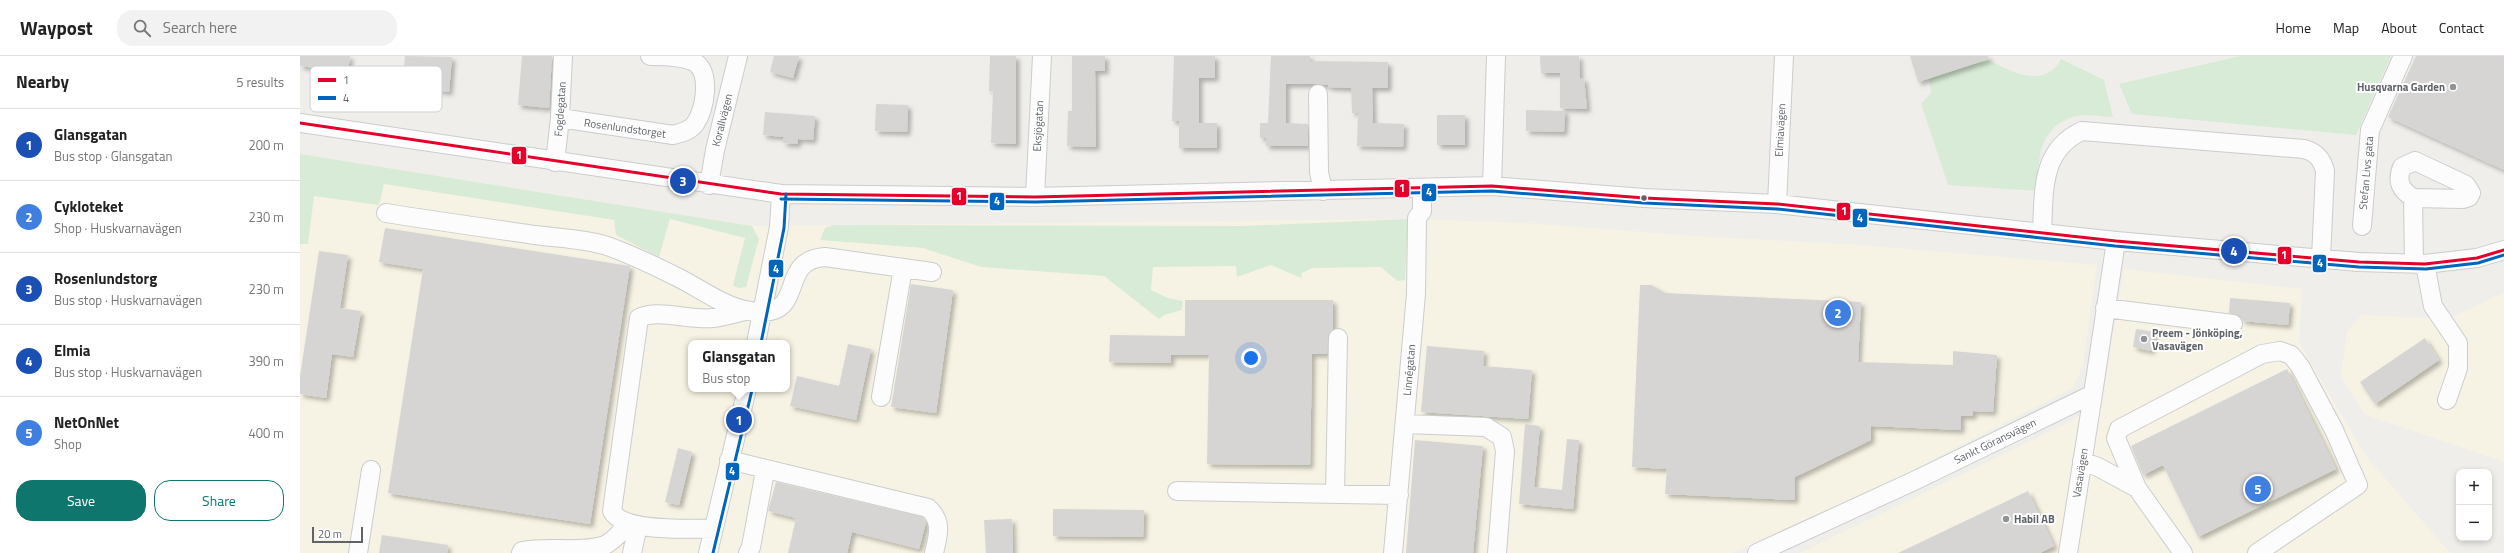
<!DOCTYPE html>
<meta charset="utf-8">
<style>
body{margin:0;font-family:"Titillium Web",sans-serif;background:#f2f2f2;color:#222}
.controls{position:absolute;right:12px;bottom:12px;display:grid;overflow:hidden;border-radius:8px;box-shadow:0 2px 6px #0003}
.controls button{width:36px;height:36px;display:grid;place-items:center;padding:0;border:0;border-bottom:1px solid #e0e0e0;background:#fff;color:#222;font:20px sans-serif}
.scale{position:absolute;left:12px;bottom:10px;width:51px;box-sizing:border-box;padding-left:4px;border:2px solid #5f6368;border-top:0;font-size:11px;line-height:14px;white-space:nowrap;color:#5f6368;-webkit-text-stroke:3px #fff;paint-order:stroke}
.you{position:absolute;left:951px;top:302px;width:14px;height:14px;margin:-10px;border:3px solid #fff;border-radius:50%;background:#1a73e8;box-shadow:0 0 0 6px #1a73e833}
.badge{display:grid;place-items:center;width:26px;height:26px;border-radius:50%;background:#0f766e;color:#fff;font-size:13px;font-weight:700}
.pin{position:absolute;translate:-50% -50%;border:2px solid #fff;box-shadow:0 1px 4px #0006}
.popup{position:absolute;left:388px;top:284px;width:102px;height:52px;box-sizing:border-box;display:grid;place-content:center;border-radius:8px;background:#fff;filter:drop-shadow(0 1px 3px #0005);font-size:13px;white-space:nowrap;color:#767676}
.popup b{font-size:15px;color:#222}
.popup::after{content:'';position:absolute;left:50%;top:100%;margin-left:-8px;border:8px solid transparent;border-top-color:#fff}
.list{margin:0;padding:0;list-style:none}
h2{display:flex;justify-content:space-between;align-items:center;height:52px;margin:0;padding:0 16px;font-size:17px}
h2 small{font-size:13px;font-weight:400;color:#767676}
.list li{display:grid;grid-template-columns:26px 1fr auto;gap:12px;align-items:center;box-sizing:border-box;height:72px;padding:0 16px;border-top:1px solid #e0e0e0}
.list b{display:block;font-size:15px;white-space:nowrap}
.list p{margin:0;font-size:13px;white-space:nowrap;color:#767676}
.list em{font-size:13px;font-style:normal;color:#767676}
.actions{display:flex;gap:8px;padding:12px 16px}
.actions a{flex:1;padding:9px 0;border:1px solid #0f766e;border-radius:16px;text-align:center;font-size:14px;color:#0f766e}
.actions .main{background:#0f766e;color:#fff}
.icon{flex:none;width:22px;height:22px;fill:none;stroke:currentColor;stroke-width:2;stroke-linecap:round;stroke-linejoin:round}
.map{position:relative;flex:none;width:2204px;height:497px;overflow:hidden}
header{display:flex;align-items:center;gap:24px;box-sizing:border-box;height:56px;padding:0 20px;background:#fff;border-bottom:1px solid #e0e0e0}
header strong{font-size:19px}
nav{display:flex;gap:22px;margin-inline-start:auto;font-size:14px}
.search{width:280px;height:36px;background:#f2f2f2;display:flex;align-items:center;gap:10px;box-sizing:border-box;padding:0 14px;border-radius:16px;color:#767676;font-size:15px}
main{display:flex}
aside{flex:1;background:#fff}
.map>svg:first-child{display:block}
</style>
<header>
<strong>Waypost</strong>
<div class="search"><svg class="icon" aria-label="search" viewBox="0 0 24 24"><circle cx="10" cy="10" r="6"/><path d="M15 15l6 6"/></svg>Search here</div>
<nav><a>Home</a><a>Map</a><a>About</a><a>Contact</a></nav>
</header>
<main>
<aside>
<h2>Nearby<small>5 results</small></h2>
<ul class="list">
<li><span class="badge" style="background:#1a4fb4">1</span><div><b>Glansgatan</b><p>Bus stop · Glansgatan</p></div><em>200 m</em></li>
<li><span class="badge" style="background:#3f7fe0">2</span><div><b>Cykloteket</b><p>Shop · Huskvarnavägen</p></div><em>230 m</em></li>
<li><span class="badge" style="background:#1a4fb4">3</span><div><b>Rosenlundstorg</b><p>Bus stop · Huskvarnavägen</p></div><em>230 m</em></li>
<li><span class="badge" style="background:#1a4fb4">4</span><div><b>Elmia</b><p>Bus stop · Huskvarnavägen</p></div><em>390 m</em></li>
<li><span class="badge" style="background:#3f7fe0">5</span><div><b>NetOnNet</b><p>Shop</p></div><em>400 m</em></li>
</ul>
<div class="actions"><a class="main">Save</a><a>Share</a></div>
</aside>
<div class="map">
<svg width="2204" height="497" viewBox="0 0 2204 497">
<defs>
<filter id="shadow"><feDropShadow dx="3.5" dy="3.5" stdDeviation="2" flood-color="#0004"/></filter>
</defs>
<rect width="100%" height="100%" fill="#efeeea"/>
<path fill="#f7f3e4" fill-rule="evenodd" d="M0 98 452 170 1108 163 1226 167 1394 180 1546 188 1797 209 1783 309 1773 332 1601 420 1432 497H0ZM391 287H487V333H391Z
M1824 213 2002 233 1999 287 2065 399 2150 497H1500L1766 368 1802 344Z
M2204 237V406L2064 358 2041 320 2047 275 2062 259 2147 263Z"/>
<path fill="#d8ebd6" d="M1940 0H2091L2056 79 1832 58 1819 28Z
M1688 3C1710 16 1745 34 1761 3L1804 24 1813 61C1802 61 1784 57 1773 61 1738 72 1738 104 1738 135L1648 129 1621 48 1631 37 1629 22Z
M0 98 452 170 459 183 446 231 438 232 433 229 445 182 370 163 359 201 316 179 314 164 84 128 79 149 14 140 8 188H0Z
M1108 163 1105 224 1097 225 1081 211 1012 212 1002 217 1001 222 971 209 937 221 936 210 853 211 851 234 868 242 883 245 882 254 864 259 859 263 804 220 681 211 623 192 520 184 525 172 534 169 944 170Z"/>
<path fill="#d6d5d3" filter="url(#shadow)" d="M0 0H50L48 16 0 10Z
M105 0 152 1 149 36 128 33V28L103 26Z
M222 0H252L249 52 218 49Z
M474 0H499L493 22 470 16Z
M690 0H716V88L691 87 693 35H689Z
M772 0H805V15H795L796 91 767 90 768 55H772Z
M874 0H915V22H899V67H917V92H879V65H872Z
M971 0H1010V5L1088 6V32H1072L1073 67 1104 68 1103 91 1057 90 1058 57H1052L1051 32 1028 31V29L1018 28H986V67L1008 68V90H966V82H960V67H968Z
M1240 0H1279L1280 23 1284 22 1287 53 1260 52V17H1241Z
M1610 0H1688L1689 3 1618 26Z
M2116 0H2204V114L2088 61Z
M576 48 608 49 607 76 575 75Z
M1226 54 1265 55 1264 76 1226 75Z
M465 56 515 60 513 84 498 83 497 88 483 87 484 81 463 79Z
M1137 59H1165V89H1137Z
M85 172 330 210 290 468 88 437 123 213 79 206Z
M19 195 48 199 40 252 61 255 53 301 32 298 26 342 0 338V320Z
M611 228 653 234 636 357 591 351Z
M1340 229H1352L1365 237 1561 246 1558 306 1653 309V295L1697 299 1693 356 1673 355V360H1661V374L1571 370V384L1495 421V444L1365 438 1367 413 1332 411Z
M1930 242 1990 247 1988 269 1943 265 1939 259 1929 257Z
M885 244H1033V273L1028 281 1027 298H1012L1010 409 907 408 909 299H871V307L809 306 810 279 885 280Z
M1836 273 1855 276 1851 295 1833 291Z
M2125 282 2139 304 2075 348 2060 326Z
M548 288 571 293 556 364 490 350 497 320 539 330Z
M1127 290 1184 295 1183 310 1232 314 1228 363 1121 356Z
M1987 313 2036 413 1898 481 1863 409 1843 419 1831 390Z
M1225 368 1240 370 1234 431 1262 434 1267 383 1279 384 1273 453 1219 448Z
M1115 384 1183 390 1173 497H1106Z
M378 392 392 396 379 449 365 446Z
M476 426 623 461 626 466 619 493 552 476 547 497H488L496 462 468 455Z
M1728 435 1754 490 1740 497H1598Z
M753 453 844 454 843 481 753 480Z
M712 463 713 497H686L684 464Z
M82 479 148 489 147 497H79Z"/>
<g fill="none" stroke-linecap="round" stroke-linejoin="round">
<g stroke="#cbcccc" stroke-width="20">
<path id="minor" d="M1018 38 1019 116 1023 135
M260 62 373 79C381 77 390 75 395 68 405 53 411 19 396 7 385 0 363 0 350 0
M0 67 481 138 735 141 1192 130 1344 142 1477 148 1816 185 2059 206 2125 208 2177 202 2204 194
M255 106 260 62 263 0
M409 129 415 94 438 0
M1192 130 1196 0
M735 141 742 0
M2113 142C2101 134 2096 126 2102 111L2115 105 2166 129 2171 137 2169 141 2163 143 2113 142 2114 207
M1477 148 1484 0
M86 157C136 165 186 172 235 179 258 182 283 183 304 189 329 197 355 210 379 222 405 235 430 256 461 256 506 256 478 204 525 201L632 216
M2062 170 2070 74 2103 0
M1742 177C1744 137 1740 94 1782 75L2004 93C2016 96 2022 103 2025 115L2021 203
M2125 208 2133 250 2158 287V312L2147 344
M1805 252 1933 268
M456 287 479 171 481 138
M581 341 603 212
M1105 368 1186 371 1202 381 1205 395 1197 497
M429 404 628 452C643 465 638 480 634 497
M1782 405 1798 411 1837 432
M877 435 1099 439
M1035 438 1038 282
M413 473C390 472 323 477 312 455L339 262C358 252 390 265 413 262 424 261 435 257 446 255
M58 497 71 414
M221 497 222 495C249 490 279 497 305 489 314 485 322 474 329 468
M332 497 338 469
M408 497 447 333
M448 497 451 491 465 415
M1093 497 1116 238 1117 162 1122 155V133
M1457 497 1616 424 1793 338 1816 185
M1768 497 1793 338
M1883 497 1837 432 1816 382 1819 373 1962 298 1980 295 1991 299 2000 310 2034 374 2058 429 1957 497"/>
</g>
<use href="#minor" stroke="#fdfcfc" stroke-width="18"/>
<g stroke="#fff" stroke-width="6">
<path id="bus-1" d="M0 67 481 138 735 141 1192 130 1344 142 1477 148 1816 185 2059 206 2125 208 2177 202 2204 194"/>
</g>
<g stroke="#fff" stroke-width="6">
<path id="bus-2" d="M481 143 735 146 1192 135 1344 147 1477 153 1815 190 2059 211 2126 213 2178 207 2204 199
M461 287 484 172 486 138
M413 497 452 334"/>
</g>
<use href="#bus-1" stroke="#e4002b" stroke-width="3"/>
<use href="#bus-2" stroke="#0065bd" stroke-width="3"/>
</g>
<g fill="#919496" stroke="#fff" stroke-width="1.5">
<circle cx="2153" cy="31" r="4"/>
<circle cx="1844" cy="283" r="4"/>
<circle cx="1706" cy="463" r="4"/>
</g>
<circle fill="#5f6368" stroke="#fff" stroke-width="1.5" cx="1344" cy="142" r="3.5"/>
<g text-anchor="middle" stroke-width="4" stroke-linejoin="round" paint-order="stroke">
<g font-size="11" font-weight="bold" fill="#5f6368" stroke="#fff" text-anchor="start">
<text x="2145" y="35" text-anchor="end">Husqvarna Garden</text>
<text x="1852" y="281">Preem - Jönköping,<tspan x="1852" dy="13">Vasavägen</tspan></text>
<text x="1714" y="467">Habil AB</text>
</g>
<g font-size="11" fill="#5f6368" stroke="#fff">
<text transform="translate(260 53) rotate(-86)" y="4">Fogdegatan</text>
<text transform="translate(422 64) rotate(-76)" y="4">Korallvägen</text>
<text transform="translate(738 70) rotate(-87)" y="4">Eksjögatan</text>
<text transform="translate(325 72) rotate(8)" y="4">Rosenlundstorget</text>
<text transform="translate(1480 74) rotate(-87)" y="4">Elmiavägen</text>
<text transform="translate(2066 117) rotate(-85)" y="4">Stefan Livs gata</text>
<text transform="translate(1109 314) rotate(-85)" y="4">Linnégatan</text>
<text transform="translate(1695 385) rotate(-26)" y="4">Sankt Göransvägen</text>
<text transform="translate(1780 417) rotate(-81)" y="4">Vasavägen</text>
</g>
</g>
<rect x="10" y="10" width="132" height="46" rx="6" fill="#fff" stroke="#cfd0d2" stroke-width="1"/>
<rect x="18" y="22" width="18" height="4" fill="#e4002b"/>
<rect x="18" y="40" width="18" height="4" fill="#0065bd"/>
<g font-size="11" fill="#5f6368">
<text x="43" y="28">1</text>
<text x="43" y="46">4</text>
</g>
<g stroke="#fff" stroke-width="1.5">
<rect x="211" y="90" width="16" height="19" rx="4" fill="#e4002b"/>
<rect x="1094" y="123" width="16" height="19" rx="4" fill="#e4002b"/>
<rect x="1121" y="127" width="16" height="19" rx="4" fill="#0065bd"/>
<rect x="651" y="131" width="16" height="19" rx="4" fill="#e4002b"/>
<rect x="689" y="136" width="16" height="19" rx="4" fill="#0065bd"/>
<rect x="1536" y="146" width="15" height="19" rx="4" fill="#e4002b"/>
<rect x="1552" y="152" width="16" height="20" rx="4" fill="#0065bd"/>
<rect x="1977" y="190" width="15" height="19" rx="4" fill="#e4002b"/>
<rect x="2012" y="198" width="15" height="19" rx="4" fill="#0065bd"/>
<rect x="468" y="203" width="16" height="19" rx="4" fill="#0065bd"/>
<rect x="425" y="406" width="15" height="19" rx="4" fill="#0065bd"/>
</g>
<g font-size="11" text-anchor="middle" font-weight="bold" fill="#fff">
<text x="219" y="103">1</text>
<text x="1102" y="136">1</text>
<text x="1129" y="140">4</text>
<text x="659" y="144">1</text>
<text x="697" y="149">4</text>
<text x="1544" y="159">1</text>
<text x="1560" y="166">4</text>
<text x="1984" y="203">1</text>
<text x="2020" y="211">4</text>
<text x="476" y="217">4</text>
<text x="432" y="419">4</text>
</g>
</svg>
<div class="controls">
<button>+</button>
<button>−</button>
</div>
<div class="scale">20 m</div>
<div class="you"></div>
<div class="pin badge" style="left:439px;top:364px;background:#1a4fb4">1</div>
<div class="popup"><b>Glansgatan</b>Bus stop</div>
<div class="pin badge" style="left:1538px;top:257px;background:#3f7fe0">2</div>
<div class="pin badge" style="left:383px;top:125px;background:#1a4fb4">3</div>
<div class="pin badge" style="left:1934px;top:195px;background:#1a4fb4">4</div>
<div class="pin badge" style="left:1958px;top:433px;background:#3f7fe0">5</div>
</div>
</main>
